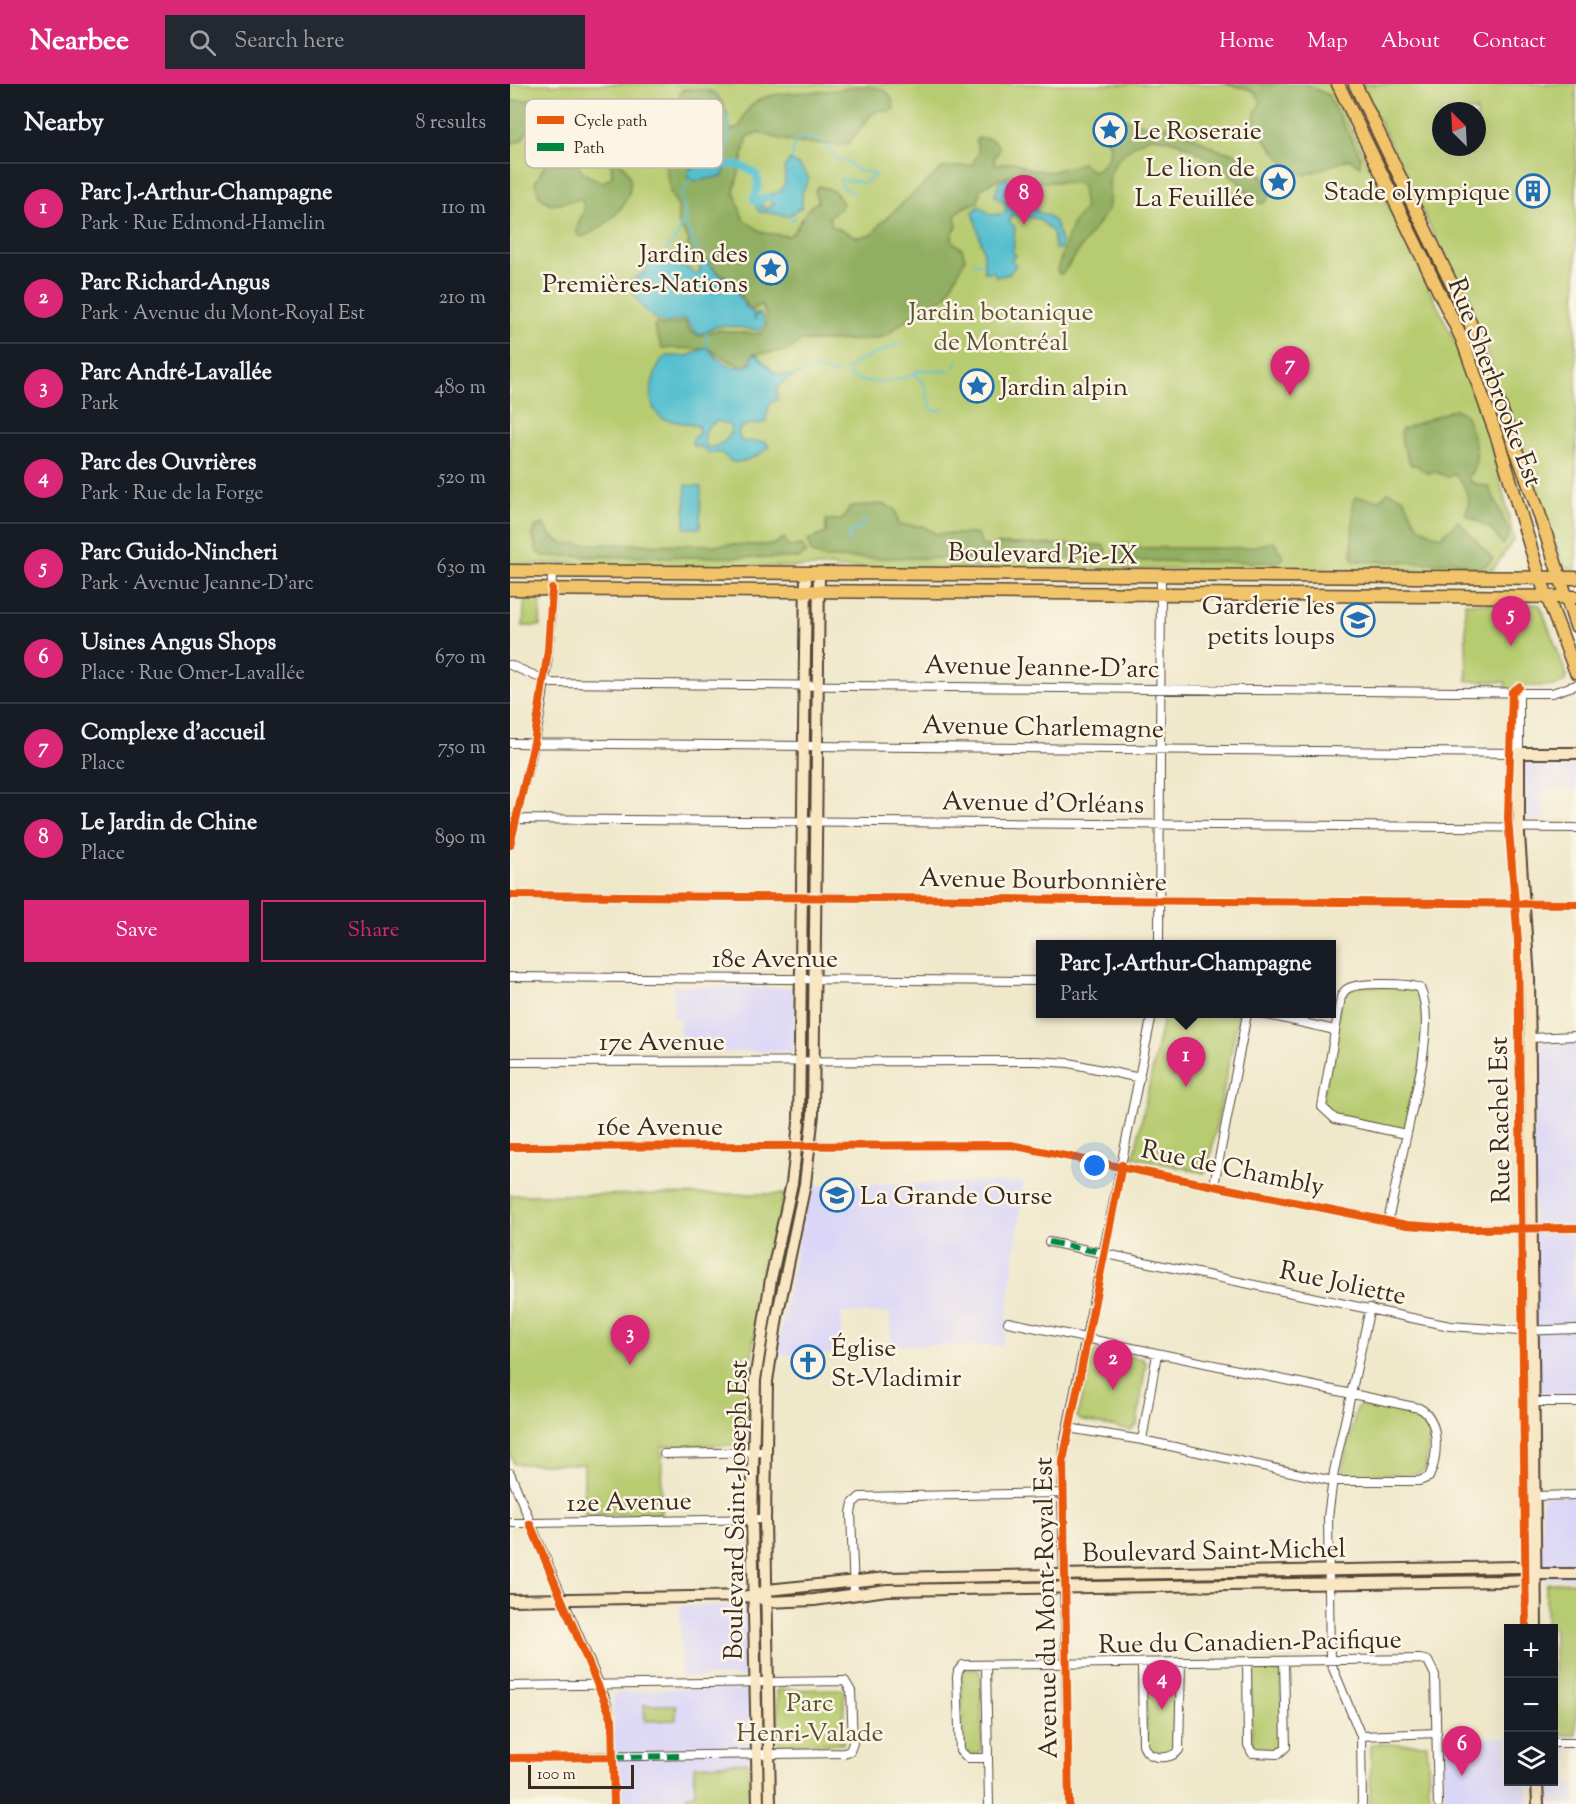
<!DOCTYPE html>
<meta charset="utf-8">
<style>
body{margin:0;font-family:"Sorts Mill Goudy",serif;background:#242831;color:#f1f3f6}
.controls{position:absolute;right:18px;bottom:18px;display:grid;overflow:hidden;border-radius:0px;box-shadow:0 6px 24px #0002}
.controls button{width:54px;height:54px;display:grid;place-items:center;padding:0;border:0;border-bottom:2px solid #363941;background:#171b24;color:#f1f3f6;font:30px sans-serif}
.compass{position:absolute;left:922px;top:18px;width:54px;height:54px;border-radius:50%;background:#171b24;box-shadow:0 6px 24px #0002;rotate:336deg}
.scale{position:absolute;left:18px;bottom:15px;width:106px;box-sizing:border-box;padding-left:6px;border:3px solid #3b2a1e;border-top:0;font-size:16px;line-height:21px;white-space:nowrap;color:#3b2a1e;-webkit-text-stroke:4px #fcf5e5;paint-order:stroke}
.you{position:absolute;left:585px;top:1082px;width:21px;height:21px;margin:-15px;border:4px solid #fff;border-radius:50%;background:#1a73e8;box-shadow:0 0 0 9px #1a73e833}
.badge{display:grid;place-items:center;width:39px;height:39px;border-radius:50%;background:#db2777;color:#fff;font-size:20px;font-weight:700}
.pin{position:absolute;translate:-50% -50px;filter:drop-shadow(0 2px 3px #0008)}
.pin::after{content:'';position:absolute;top:32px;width:21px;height:18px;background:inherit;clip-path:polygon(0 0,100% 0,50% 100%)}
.popup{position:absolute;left:526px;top:856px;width:300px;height:78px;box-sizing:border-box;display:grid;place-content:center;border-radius:0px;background:#171b24;filter:drop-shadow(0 2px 4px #0005);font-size:20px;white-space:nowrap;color:#9ea1a6}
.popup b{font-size:22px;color:#f1f3f6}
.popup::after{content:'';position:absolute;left:50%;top:100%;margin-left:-12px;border:12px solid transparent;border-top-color:#171b24}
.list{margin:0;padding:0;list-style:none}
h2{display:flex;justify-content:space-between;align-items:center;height:78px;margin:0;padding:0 24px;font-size:26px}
h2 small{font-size:20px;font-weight:400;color:#9ea1a6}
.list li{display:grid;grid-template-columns:39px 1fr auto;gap:18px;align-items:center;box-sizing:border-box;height:90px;padding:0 24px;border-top:2px solid #363941}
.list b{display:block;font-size:22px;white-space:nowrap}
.list p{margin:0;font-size:20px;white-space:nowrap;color:#9ea1a6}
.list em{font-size:20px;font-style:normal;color:#9ea1a6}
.actions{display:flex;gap:12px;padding:18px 24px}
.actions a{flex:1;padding:14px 0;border:2px solid #db2777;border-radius:0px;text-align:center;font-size:21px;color:#db2777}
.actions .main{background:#db2777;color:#fff}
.icon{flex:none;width:33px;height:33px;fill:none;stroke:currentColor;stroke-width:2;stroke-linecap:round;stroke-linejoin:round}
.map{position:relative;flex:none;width:1066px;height:1720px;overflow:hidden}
header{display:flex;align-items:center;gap:36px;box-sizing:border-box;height:84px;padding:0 30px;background:#db2777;color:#fff}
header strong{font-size:28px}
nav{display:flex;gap:33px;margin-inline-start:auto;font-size:21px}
.search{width:420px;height:54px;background:#242831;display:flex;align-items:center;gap:15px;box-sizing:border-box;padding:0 21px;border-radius:0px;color:#9ea1a6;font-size:22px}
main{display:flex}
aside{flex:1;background:#171b24}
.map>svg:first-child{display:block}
</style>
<header>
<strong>Nearbee</strong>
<div class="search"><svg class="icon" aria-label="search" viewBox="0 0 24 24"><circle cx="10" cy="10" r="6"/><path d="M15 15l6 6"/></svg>Search here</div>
<nav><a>Home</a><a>Map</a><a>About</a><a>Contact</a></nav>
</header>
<main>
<aside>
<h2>Nearby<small>8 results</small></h2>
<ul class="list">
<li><span class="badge">1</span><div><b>Parc J.-Arthur-Champagne</b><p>Park · Rue Edmond-Hamelin</p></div><em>110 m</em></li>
<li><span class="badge">2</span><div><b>Parc Richard-Angus</b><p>Park · Avenue du Mont-Royal Est</p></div><em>210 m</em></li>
<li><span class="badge">3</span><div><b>Parc André-Lavallée</b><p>Park</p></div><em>480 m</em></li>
<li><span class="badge">4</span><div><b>Parc des Ouvrières</b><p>Park · Rue de la Forge</p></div><em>520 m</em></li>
<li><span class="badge">5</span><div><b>Parc Guido-Nincheri</b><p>Park · Avenue Jeanne-D'arc</p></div><em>630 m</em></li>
<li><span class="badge">6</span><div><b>Usines Angus Shops</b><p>Place · Rue Omer-Lavallée</p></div><em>670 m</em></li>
<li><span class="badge">7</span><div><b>Complexe d'accueil</b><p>Place</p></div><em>750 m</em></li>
<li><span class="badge">8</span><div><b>Le Jardin de Chine</b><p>Place</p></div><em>890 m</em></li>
</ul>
<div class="actions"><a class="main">Save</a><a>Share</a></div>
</aside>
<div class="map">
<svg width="1066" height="1720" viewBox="0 0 1066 1720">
<rect width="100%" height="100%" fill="#fcf5e5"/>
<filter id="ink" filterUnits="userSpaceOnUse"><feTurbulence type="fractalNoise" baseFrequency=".0167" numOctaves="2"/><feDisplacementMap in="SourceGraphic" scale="12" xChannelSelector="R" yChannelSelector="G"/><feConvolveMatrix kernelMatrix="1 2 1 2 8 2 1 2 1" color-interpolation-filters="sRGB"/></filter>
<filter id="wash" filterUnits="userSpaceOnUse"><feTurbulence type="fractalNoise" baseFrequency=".008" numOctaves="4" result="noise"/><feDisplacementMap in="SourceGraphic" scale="24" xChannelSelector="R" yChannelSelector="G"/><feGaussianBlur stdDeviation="1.35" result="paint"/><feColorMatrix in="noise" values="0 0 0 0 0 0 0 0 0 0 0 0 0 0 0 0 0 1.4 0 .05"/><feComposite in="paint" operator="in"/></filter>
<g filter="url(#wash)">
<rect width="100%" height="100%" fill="#efe8cb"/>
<path fill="#dad6f7" d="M1014 673 1066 675V738L1065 706H1036L1035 736H1016Z
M163 902 284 904 285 967 170 969V934H163Z
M1066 955V1144L1063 1145 1066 1318H1024V958Z
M514 1098 493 1262 381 1261 380 1229H331V1270H266L299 1101Z
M1066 1411V1494L1031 1495 1032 1412Z
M170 1522H240L242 1592 171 1593Z
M171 1604 238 1607 241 1720H106L103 1609Z
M932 1653 998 1654 999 1698H1018V1720H934Z
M1044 1663H1057V1699H1066V1720H1036L1035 1698H1044Z"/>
<path fill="#b7cb6f" stroke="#797a46" stroke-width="1.5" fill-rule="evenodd" d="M0 0H819L947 262 979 349 1004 455 982 487 981 484 977 487 326 484 319 481 318 483 71 482 67 479 0 481Z
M852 0H1066V486L1054 483 965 238ZM931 27H967V63H931Z
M15 511 31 515 30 542H13Z
M996 517 1030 521 1057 592 1054 598 1044 602H1010L996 606V598L957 597 955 519 995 520Z
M846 902 910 904 915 957 896 1050 817 1030 812 1014 831 913Z
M654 930H718L728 932 698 1085 694 1089 624 1073Z
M274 1110 243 1259 235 1361 152 1362 151 1430 74 1431V1380H4L0 1370V1111Z
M588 1266 633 1275 636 1279 627 1340 621 1346 570 1336 567 1332 583 1269Z
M851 1321 905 1328 913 1333 918 1339 920 1349 915 1386 905 1390 837 1391 832 1386 847 1324Z
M1066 1498V1651H1044V1544H1036V1501L1038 1499Z
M460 1584 469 1586 471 1595 472 1665 467 1671 457 1669 454 1662 451 1590Z
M747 1586H766L771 1590 772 1660 764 1667H747L742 1661 741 1591Z
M642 1587H661L666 1591 667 1660 659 1668H643L637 1662 636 1592Z
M332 1605 334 1609 333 1660H268L267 1606Z
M134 1621H166V1636L135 1637Z
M861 1660H917L920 1720H860Z
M236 1678 240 1680 241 1720H180V1716H177V1711L185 1710 184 1682Z"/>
<path fill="#91af62" stroke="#666c40" stroke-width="1.5" d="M715 0H795L818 11 850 72V82L839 75 795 91 775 80 745 43V30L751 18C744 0 730 5 715 0Z
M350 3C369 3 381 3 384 24L379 28 370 26 362 30 337 61 286 59 248 49 238 52 224 107 233 135 253 149 279 152C292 142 293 123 308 118L305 107 309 102 324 107 333 119 331 124 319 132 322 142 347 153 362 151 371 139 432 84 462 81 469 68 466 57 468 54C478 54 486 55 490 65L484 75 485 81 504 78 519 85 540 88 572 79 582 87C593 84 603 71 599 59 596 52 589 50 587 42L590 35 600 30 635 41 664 42 708 66 724 69 742 81 753 93 760 112 754 119H745C729 90 675 54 641 53 626 58 602 75 600 92 598 104 601 115 598 126L552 190H549L547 186 562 141 575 124 572 102 567 99 517 97 504 91 487 95 471 104 468 118 452 124 445 131 447 142 442 150V157L452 165 455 175 436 212 390 240 376 252 354 256 291 257 278 267 243 270 241 278 230 282 198 265 152 264 144 243 146 239 153 242 175 238 181 248 189 252 208 246 247 250 253 249C260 241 256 228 251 220L242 226 239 225 221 195 207 188 191 169 176 170 179 156 168 140V123L161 110 155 80 158 68 153 52 157 43 169 46 181 42C182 27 175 26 167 16L173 5C197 6 207 2 216 28 219 34 218 41 222 47L230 42C240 5 274 10 303 8 319 7 335 4 350 3Z
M49 14 53 24 49 27 22 42 11 56 0 60V17L22 16 29 21Z
M66 39 72 46C68 75 58 88 94 98L102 92 101 76 104 74C145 99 100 144 71 153L67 150C65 136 81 127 70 115L42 121 30 113 25 99 48 58Z
M945 325 955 330C962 350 975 375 958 393L960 398 979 403 1000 449 993 461 980 444 955 430C964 417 954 399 944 390L938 393 926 388 917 389 906 381H901L892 359 891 346Z
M878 408 893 413C908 439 899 441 931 453L948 437 983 475C969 491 959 482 941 476L932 479 845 477 842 473 843 419 846 413 870 416Z
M372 420 385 425 389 441 413 442 426 450H467L472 461 481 463 488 460 593 461 596 466V475L313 474 301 468 298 456 316 449V436H332L341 422Z
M33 440 42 453 54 460 263 461 274 454 278 463 292 461 296 468 290 474 34 472 27 468 23 453 25 443Z
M764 458 773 472 771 477 767 478 611 477 608 475 609 463 612 460 634 464H736Z"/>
<path fill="#54bfcf" stroke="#487476" stroke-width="1.5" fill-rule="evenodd" d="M209 69 215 71 217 81 213 92 186 97 177 93 179 86Z
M279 76 289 81 299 94 292 109V123L278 132 248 127 244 116 256 125 264 120 256 111C275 109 277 101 274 84Z
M496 94 506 100 503 102V109H523L527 115 526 127 538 132 545 138 552 161 550 165H545L543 148 529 135 502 131 499 137 505 143 503 169 506 171 501 176 506 181 499 190 486 193 484 188H474V169L463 128 469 122 481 131 495 129 496 120 485 112 489 98Z
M189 170 206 188 220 197 236 223 243 228 245 236 246 229 252 231 255 240 251 247C239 245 225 241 211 242 202 242 197 250 187 250L175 235 155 239C138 234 120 213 123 195L136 188 138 179 144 175 177 184 187 190 190 187Z
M197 263 208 275 224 283H235L241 280 242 272 246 270 266 290 283 292 267 303V316L260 319 255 339 236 341 229 345 228 350 232 357 255 358 259 362C252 371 234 379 222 378L211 369H199L189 362H183L182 356 189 349 188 342 153 335C132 319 142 294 152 275L158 272H178ZM208 337 220 341C224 354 211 361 200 364L195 361C193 348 196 342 208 337Z
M176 401 191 403 190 444H175Z"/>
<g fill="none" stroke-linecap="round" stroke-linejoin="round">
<path stroke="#54bfcf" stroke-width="2" d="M205 11C202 25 213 26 218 36 222 46 218 61 215 71
M282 76 284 60 288 54C307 50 319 62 328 77H337L346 86 366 90 356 99 330 95 332 102 344 110
M280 137 285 135 284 130
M175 140 189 170
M148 176 169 150V144L175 140V126L171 109 181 95
M464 179H473
M196 249 197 263
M446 276V283
M337 287 343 280 390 259
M338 291C352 303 386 296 403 291
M283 292 305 285 327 290
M432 326H422L414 300 404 289 410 286 441 287
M339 459V449L351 443 355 435"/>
<path stroke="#54bfcf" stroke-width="8" d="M217 81C228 80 251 85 248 102 247 107 244 110 244 116
M247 118 257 113"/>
</g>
</g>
<g filter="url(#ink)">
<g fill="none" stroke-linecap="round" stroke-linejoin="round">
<g stroke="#564638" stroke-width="10">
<path id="street" d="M0 581 42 599 1042 609 1066 601
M0 659 1009 669V608
M0 735 1066 744
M0 761C6 728 17 696 24 662 36 605 42 546 42 487
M0 811 1066 820
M649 860 651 492
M0 893 530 897
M753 930 825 946
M1020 954 1066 952
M0 978 526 977 559 979 630 994
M0 1063 501 1061 897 1141 955 1145 1066 1144
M704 1101 737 930
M878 1137 912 980C915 957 920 926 910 904 899 899 847 898 837 905 835 906 832 911 831 913L812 1023 825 1035 896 1050
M539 1158 940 1242 1010 1247 1066 1245
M498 1238 909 1324C931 1335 928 1374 919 1393L909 1397H823L632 1356 558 1344
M1024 1318H1066
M632 1356 647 1270
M154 1370 255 1368
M0 1389 20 1437 23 1439 255 1435
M1025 1412 1066 1411
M0 1439H18L22 1442 94 1611 102 1635 104 1720
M344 1510 341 1429 343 1419 350 1413 552 1409
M632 1579 633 1660C636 1676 660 1677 669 1666L671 1579
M737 1579 738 1661 742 1669 768 1670 776 1663 774 1578
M476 1582 479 1720
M0 1602 335 1597 341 1607 343 1659 340 1667 334 1669 0 1674
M851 1652 927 1649
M1044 1659H1066
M478 1674H458L450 1667 447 1593 448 1587 453 1581 910 1575 918 1577 925 1591 928 1720
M559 1720 552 1409 554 1360 642 930
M852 1720 851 1652 820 1577 818 1433 824 1387 860 1224"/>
</g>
<g stroke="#564638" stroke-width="14">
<path id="secondary" d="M252 1515 257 1518 304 1516 377 1506 994 1497 1014 1496 1022 1490
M0 1516 243 1512 257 1506 377 1494 1008 1483H1014L1022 1490H1066
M1026 1544 1019 895 1009 751V669H1066
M1027 1698 1028 1720
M248 1720 242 1435 245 1296 261 1195 282 1099 289 1039 296 489
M260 1720 255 1435 257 1297 267 1233 295 1100 303 1030 309 489"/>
</g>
<g stroke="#564638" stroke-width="15">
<path id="primary" d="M828 0 952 255 988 356 1030 494 1066 588
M845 0 959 236 1028 426 1066 542
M0 487 1066 494
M0 505 1066 513"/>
</g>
<use href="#street" stroke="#fff" stroke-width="8"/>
<use href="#secondary" stroke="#f9e7c3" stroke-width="10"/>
<use href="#primary" stroke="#f1c36a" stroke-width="12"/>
<path stroke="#00873e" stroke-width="6" stroke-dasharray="12 6" stroke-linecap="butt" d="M539 1158 594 1169
M103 1673 171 1672"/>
<g stroke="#fcf5e5" stroke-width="11">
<path id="cycleway" d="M1009 603 1002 608 998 734 1008 857 1016 1544
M0 761 24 659 38 566 42 505
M0 811 1066 820
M0 1063 501 1061 897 1141 955 1145 1066 1144
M20 1440 102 1635 104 1720
M0 1674 103 1673
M559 1720 553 1377 612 1081"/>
</g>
<use href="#cycleway" stroke="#e8590c" stroke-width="8"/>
</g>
</g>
<defs>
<g id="sight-ring" transform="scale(1.725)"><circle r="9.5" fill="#fcf5e5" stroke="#1f6fb2" stroke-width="1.5"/><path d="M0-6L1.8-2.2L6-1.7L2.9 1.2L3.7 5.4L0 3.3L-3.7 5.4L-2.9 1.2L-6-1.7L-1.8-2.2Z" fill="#1f6fb2"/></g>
<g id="building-ring" transform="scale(1.725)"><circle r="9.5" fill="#fcf5e5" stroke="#1f6fb2" stroke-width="1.5"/><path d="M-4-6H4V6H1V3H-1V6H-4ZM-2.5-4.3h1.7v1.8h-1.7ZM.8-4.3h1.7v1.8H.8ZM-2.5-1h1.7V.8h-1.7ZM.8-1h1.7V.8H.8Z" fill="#1f6fb2"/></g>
<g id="school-ring" transform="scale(1.725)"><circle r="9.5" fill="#fcf5e5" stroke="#1f6fb2" stroke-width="1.5"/><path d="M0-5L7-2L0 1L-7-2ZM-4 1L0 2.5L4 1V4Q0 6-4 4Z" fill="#1f6fb2"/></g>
<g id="church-ring" transform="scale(1.725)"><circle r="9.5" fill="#fcf5e5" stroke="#1f6fb2" stroke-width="1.5"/><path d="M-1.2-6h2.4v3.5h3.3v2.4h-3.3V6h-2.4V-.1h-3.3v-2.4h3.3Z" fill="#1f6fb2"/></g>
</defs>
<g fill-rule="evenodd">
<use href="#sight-ring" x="600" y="46"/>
<use href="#sight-ring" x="768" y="98"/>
<use href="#building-ring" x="1023" y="107"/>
<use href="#sight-ring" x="261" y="184"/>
<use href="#sight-ring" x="467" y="302"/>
<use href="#school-ring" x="848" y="536"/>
<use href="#school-ring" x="327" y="1111"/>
<use href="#church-ring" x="298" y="1278"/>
</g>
<g text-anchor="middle" stroke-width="5" stroke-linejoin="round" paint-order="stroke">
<g font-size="26" fill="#3b2a1e" stroke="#fcf5e5" text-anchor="start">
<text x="623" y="55">Le Roseraie</text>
<text x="745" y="92" text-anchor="end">Le lion de<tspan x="745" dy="30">La Feuillée</tspan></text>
<text x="1000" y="116" text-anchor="end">Stade olympique</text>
<text x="238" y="178" text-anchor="end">Jardin des<tspan x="238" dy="30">Premières-Nations</tspan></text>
<text x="490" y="311">Jardin alpin</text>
<text x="825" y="530" text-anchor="end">Garderie les<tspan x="825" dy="30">petits loups</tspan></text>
<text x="350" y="1120">La Grande Ourse</text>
<text x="321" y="1272">Église<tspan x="321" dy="30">St-Vladimir</tspan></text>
</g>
<g font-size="26" fill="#5a5232" stroke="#fcf5e5">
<text x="491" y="236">Jardin botanique<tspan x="491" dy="30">de Montréal</tspan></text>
<text x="300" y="1627">Parc<tspan x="300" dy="30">Henri-Valade</tspan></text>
</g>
<g font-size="26" fill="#3b2a1e" stroke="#fcf5e5">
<text transform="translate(986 298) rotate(69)" y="9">Rue Sherbrooke Est</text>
<text transform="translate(533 469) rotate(1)" y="9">Boulevard Pie-IX</text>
<text transform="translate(532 582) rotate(1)" y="9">Avenue Jeanne-D'arc</text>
<text transform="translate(533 642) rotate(1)" y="9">Avenue Charlemagne</text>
<text transform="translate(533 718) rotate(1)" y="9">Avenue d'Orléans</text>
<text transform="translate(533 795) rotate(1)" y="9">Avenue Bourbonnière</text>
<text x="265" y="883">18e Avenue</text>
<text x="152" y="966">17e Avenue</text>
<text transform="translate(989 1036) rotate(-91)" y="9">Rue Rachel Est</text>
<text x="150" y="1051">16e Avenue</text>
<text transform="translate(723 1083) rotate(12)" y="9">Rue de Chambly</text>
<text transform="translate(833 1198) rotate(12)" y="9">Rue Joliette</text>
<text transform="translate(119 1417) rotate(-1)" y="9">12e Avenue</text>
<text transform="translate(225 1426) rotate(-89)" y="9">Boulevard Saint-Joseph Est</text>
<text transform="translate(704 1466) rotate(-1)" y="9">Boulevard Saint-Michel</text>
<text transform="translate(535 1524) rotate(-91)" y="9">Avenue du Mont-Royal Est</text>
<text transform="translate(740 1557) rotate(-1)" y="9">Rue du Canadien-Pacifique</text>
</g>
</g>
<rect x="15" y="15" width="198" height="69" rx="9" fill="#fcf5e5" stroke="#c2b8a9" stroke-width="1.5"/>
<rect x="27" y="32" width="27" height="8" fill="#e8590c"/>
<rect x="27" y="59" width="27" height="8" fill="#00873e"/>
<g font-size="16" fill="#3b2a1e">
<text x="64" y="42">Cycle path</text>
<text x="64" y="69">Path</text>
</g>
</svg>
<div class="controls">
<button>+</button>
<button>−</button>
<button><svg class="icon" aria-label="layers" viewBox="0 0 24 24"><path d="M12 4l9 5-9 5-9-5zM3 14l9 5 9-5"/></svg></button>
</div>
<svg class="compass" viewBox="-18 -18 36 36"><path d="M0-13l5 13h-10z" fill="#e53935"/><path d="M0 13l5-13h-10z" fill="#9ea1a6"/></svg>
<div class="scale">100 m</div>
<div class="you"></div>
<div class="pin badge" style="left:676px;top:1003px">1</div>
<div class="popup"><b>Parc J.-Arthur-Champagne</b>Park</div>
<div class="pin badge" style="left:603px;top:1306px">2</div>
<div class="pin badge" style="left:120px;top:1281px">3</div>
<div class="pin badge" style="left:652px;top:1626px">4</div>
<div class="pin badge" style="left:1001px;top:562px">5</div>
<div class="pin badge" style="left:952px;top:1692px">6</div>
<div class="pin badge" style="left:780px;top:312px">7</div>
<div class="pin badge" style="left:514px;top:141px">8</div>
</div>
</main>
